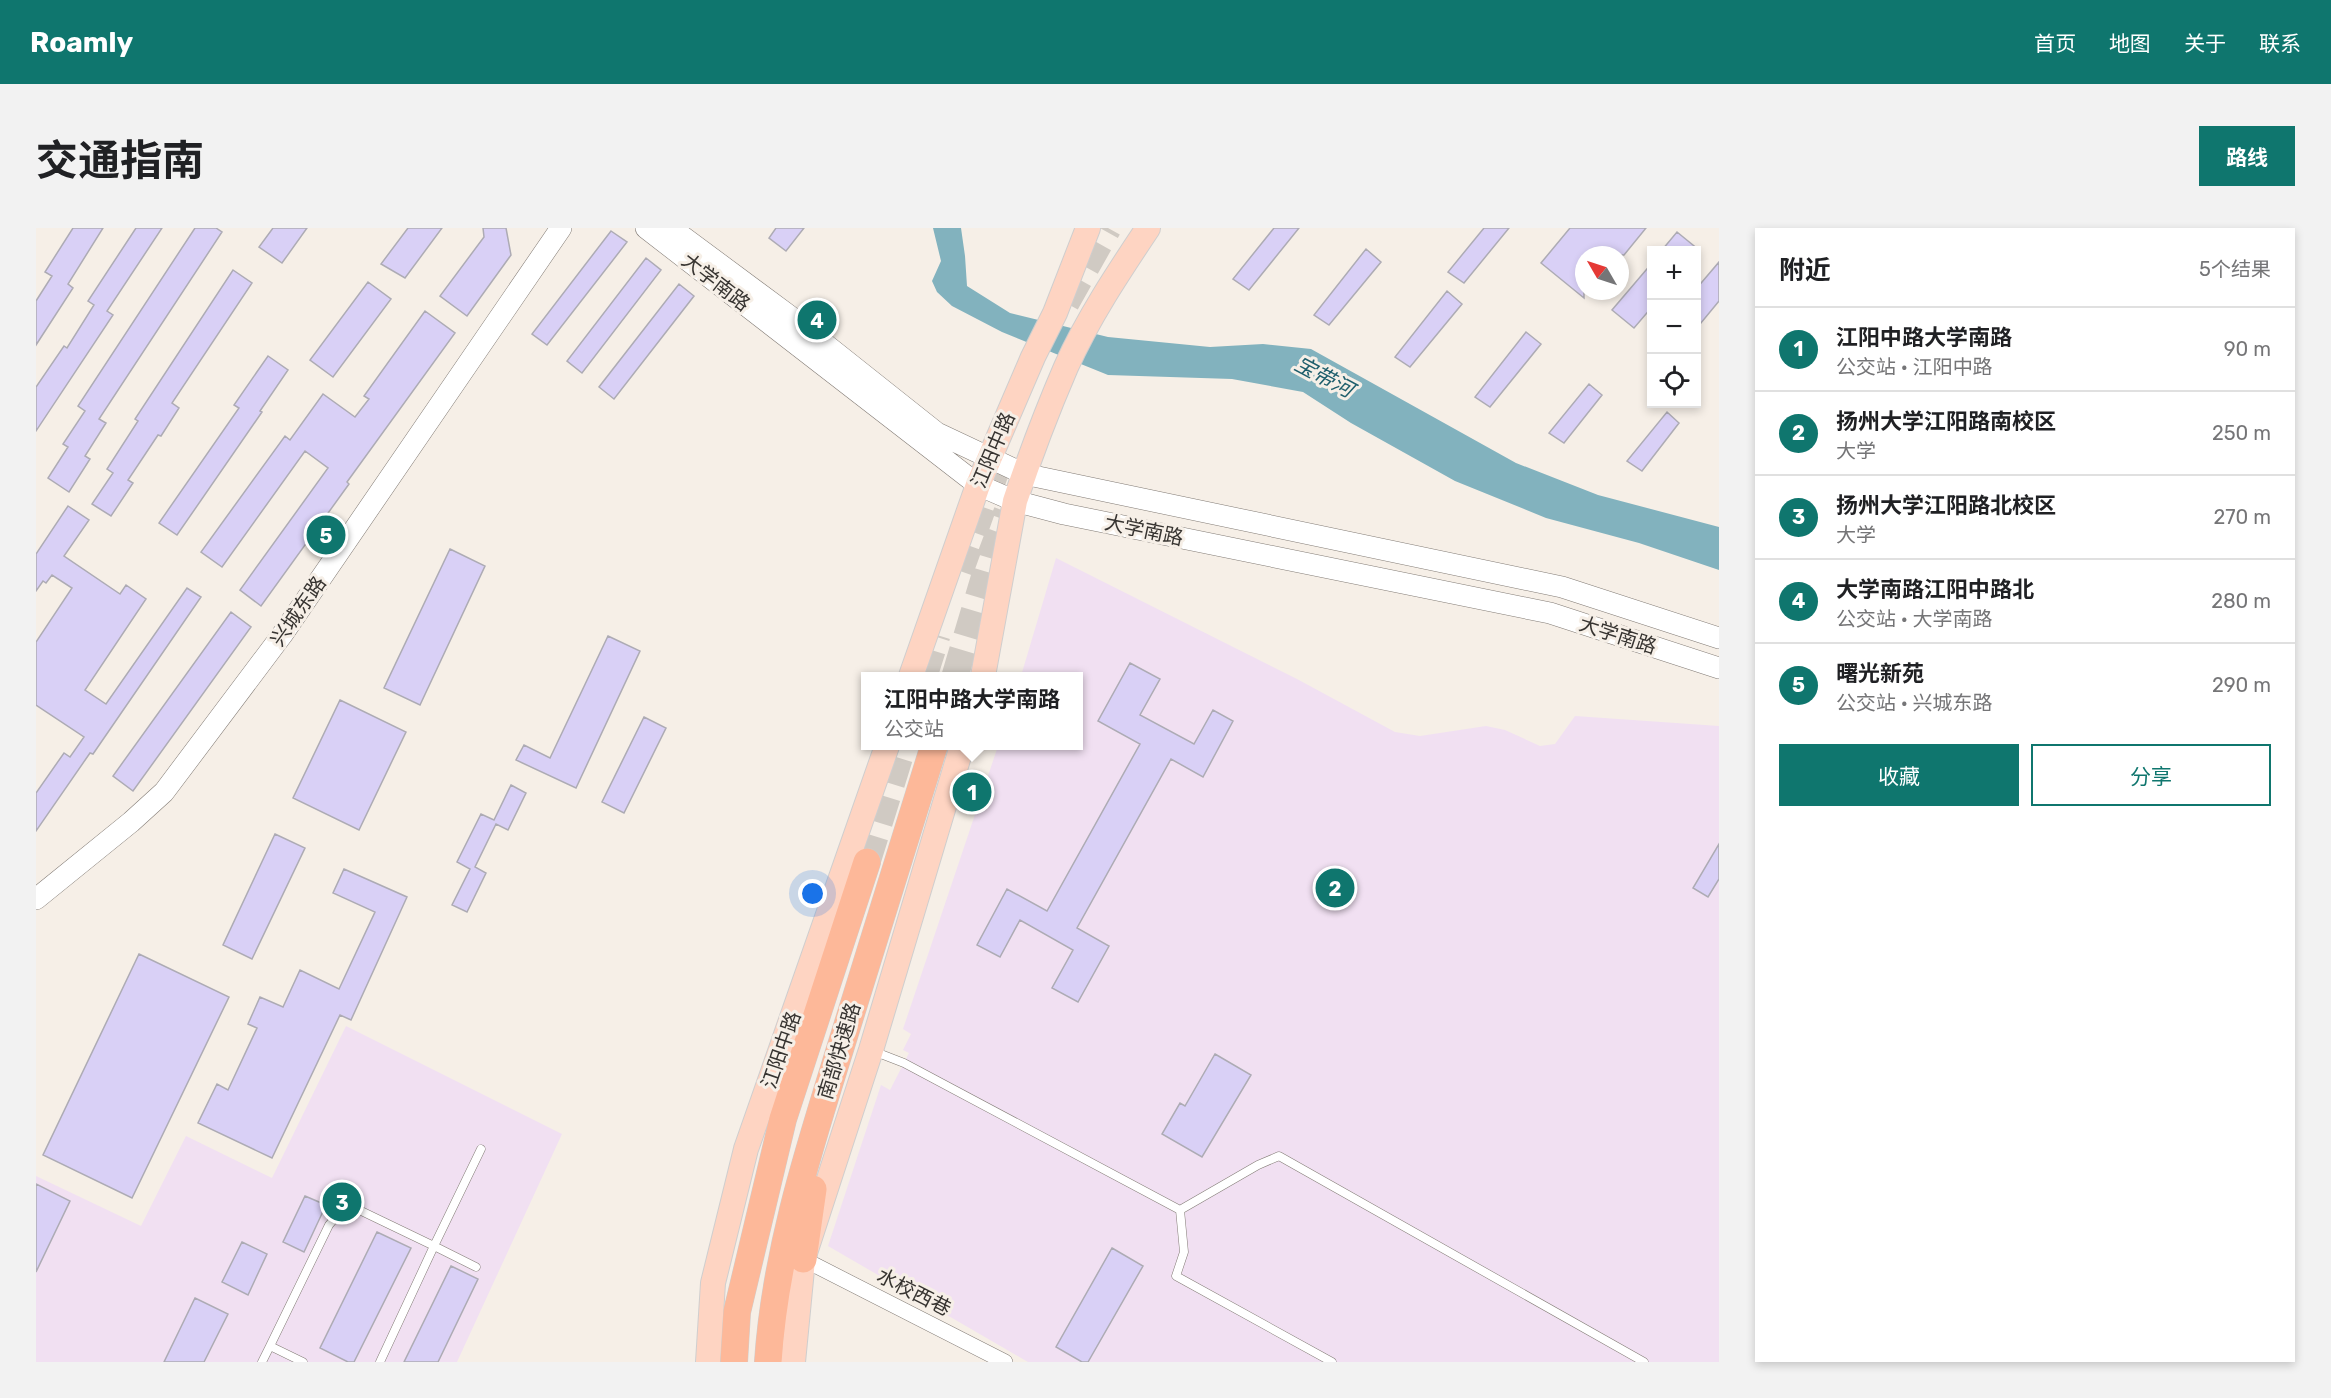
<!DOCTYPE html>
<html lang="zh">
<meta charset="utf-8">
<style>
body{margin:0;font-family:Rubik,"Noto Sans SC",sans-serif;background:#f2f2f2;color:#202124}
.controls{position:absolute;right:18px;top:18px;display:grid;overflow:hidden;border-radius:0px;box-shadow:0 3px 9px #0003}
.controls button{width:54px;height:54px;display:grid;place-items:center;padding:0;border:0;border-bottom:2px solid #e0e0e0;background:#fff;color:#202124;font:30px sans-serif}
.compass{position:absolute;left:1539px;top:18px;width:54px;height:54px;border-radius:50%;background:#fff;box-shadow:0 3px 9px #0003;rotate:309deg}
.you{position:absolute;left:777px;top:666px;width:21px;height:21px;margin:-15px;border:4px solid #fff;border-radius:50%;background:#1a73e8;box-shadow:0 0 0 9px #1a73e833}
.badge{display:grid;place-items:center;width:39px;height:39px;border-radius:50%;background:#0f766e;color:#fff;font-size:20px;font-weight:700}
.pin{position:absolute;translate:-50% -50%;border:3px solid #fff;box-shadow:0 2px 6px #0006}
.popup{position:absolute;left:825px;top:444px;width:222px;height:78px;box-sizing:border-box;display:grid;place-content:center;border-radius:0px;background:#fff;filter:drop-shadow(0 2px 4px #0005);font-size:20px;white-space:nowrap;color:#757577}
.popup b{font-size:22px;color:#202124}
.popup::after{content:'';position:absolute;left:50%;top:100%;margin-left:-12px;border:12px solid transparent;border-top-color:#fff}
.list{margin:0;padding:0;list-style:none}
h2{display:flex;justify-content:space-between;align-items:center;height:78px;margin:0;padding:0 24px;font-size:26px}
h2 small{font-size:20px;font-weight:400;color:#757577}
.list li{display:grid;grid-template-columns:39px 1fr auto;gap:18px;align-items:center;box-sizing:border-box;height:84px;padding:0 24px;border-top:2px solid #e0e0e0}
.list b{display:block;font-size:22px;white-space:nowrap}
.list p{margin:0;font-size:20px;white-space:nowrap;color:#757577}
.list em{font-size:20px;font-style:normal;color:#757577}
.actions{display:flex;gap:12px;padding:18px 24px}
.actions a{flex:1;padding:14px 0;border:2px solid #0f766e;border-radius:0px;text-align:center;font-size:21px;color:#0f766e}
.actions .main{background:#0f766e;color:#fff}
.icon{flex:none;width:33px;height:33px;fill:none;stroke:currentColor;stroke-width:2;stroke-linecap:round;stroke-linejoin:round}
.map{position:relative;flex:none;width:1683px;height:1134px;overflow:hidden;border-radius:0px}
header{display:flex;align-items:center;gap:36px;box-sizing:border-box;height:84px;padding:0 30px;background:#0f766e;color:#fff}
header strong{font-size:28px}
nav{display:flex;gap:33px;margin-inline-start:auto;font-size:21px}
.intro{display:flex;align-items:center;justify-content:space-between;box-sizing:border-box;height:144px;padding:0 36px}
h1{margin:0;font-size:42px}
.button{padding:15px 27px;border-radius:0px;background:#0f766e;color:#fff;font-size:21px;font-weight:700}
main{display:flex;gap:36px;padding:0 36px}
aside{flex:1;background:#fff;border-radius:0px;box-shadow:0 3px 9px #0003}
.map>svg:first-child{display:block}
</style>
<header>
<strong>Roamly</strong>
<nav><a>首页</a><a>地图</a><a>关于</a><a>联系</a></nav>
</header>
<div class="intro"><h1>交通指南</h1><a class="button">路线</a></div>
<main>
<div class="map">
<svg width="1683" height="1134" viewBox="0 0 1683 1134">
<rect width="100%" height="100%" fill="#f6efe7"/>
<path fill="#f1e0f2" d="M1020 330 1261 451 1359 504 1384 508 1450 498 1469 502 1504 518 1519 516 1539 488 1683 498V1134H992L792 1018 845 857 854 862 873 825 867 822 875 806 867 801 962 518H1042V448H985Z
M310 798 526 906 421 1134H0V948L105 998 150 908 236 950Z"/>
<path fill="#82b2be" d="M897 0H925L929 28 931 58 974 85 1072 109 1174 119 1227 116 1275 121 1480 235 1562 267 1683 299V342L1603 315 1510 290 1419 253 1315 195 1267 164 1196 151 1072 147 966 104 916 78 901 64 896 53 905 33Z"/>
<path fill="#d9d0f6" stroke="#adabb4" stroke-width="1.5" d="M37 0H67L32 56 37 60 0 117V73L16 48 9 44Z
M100 0H126L71 83 77 87 0 203V159L28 118 31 120 58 77 52 73Z
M159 0H180L186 4 63 191 70 195 49 228 54 231 33 264 12 250 32 219 27 216 49 183 42 178Z
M237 0H271L246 35 223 19Z
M372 0H406L369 50 345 36Z
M447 0H470L475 27 431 88 404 68 448 9Z
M740 0H768L750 23 733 10Z
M1238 0H1263L1213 62 1197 51Z
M1448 0H1473L1428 55 1412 44Z
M1534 0H1610L1588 27H1548V70L1505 35Z
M575 3 591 14 511 117 496 106Z
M1641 4 1663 22H1626Z
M1330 21 1345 34 1293 97 1278 87Z
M610 30 625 42 546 145 531 133Z
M1683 34V73L1660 101V61Z
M1616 35V79L1598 100 1576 82Z
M197 42 216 55 136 175 143 180 125 208 122 207 92 252 97 255 75 288 56 276 77 245 71 241 102 193 99 191Z
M332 54 355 71 297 149 274 132Z
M643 56 658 68 578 171 563 159Z
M1411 63 1426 76 1374 139 1359 129Z
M389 83 419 105 311 254 313 256 225 378 204 362 292 240 269 223 186 339 165 324 249 208 254 212 287 166 319 189 333 171 328 168Z
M1490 104 1505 116 1454 179 1439 169Z
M232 128 252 142 224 183 226 184 141 307 123 295 203 180 198 177Z
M1553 156 1566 167 1528 215 1513 205Z
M1631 184 1643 195 1606 243 1591 233Z
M32 278 53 292 28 328 84 366 90 357 110 371 49 462 70 476 151 360 165 369 57 526 54 525 0 603V565L28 525 34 529 48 509 0 477V414L36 360 16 347 10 355 7 353 0 363V326Z
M414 321 449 338 384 477 348 460Z
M195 384 215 399 97 563 77 548Z
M572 408 604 423 540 560 480 532 488 517 514 530Z
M1094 435 1124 451 1104 487 1158 516 1177 482 1197 493 1167 549 1135 531 1041 700 1073 718 1042 774 1016 760 1037 722 984 692 964 729 941 717 971 661 1011 683 1104 516 1062 493Z
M304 472 370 504 323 602 257 570Z
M608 489 630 500 588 585 566 574Z
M475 557 490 565 472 602 460 596 439 639 450 645 431 684 416 677 434 641 421 634 445 586 458 592Z
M239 606 269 620 216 731 187 717Z
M1683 616V651L1672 669 1657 660Z
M308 641 371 669 315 792 304 787 236 930 162 895 181 856 192 862 221 800 212 796 224 769 247 779 264 742 303 761 339 684 297 665Z
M103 726 193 769 96 970 7 927Z
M1179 826 1215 847 1166 929 1126 906 1144 875 1149 878Z
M0 956 34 973 0 1044Z
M269 968 290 977 268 1024 247 1014Z
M341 1004 375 1020 318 1134H312L284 1120Z
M206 1014 231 1026 212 1067 186 1054Z
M1076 1020 1107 1038 1052 1134H1046L1020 1119Z
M415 1038 442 1051 402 1134H368Z
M159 1070 192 1086 168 1134H128Z"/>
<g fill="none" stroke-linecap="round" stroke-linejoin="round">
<path stroke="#d0cac3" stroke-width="27" stroke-dasharray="27 14" stroke-linecap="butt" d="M1030 75 1072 0
M924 343 962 237
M888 448 901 407
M919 448 955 327 971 284
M831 634 867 518"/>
<g stroke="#827b75" stroke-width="9">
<path id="lane" d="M837 823 868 835 1144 982
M1144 982 1222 937 1243 928 1608 1134
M1144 982 1148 1024 1140 1048 1296 1134
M440 1039 398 1018 445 921
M234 1118 293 997 304 984 319 980 398 1018 344 1134
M226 1134 234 1118 267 1134"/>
</g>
<g stroke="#827b75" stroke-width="16">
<path id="street" d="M767 1031 969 1134"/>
</g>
<g stroke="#827b75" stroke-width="22">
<path id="secondary" d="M610 0 942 257 979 273 1028 286 1514 385 1683 440
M635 0 755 89 901 205 988 246 1526 359 1683 410
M0 671 95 594 128 564 246 407 525 0"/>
</g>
<g stroke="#cfcece" stroke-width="26">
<path id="primary" d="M875 448 942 257 997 129 1019 85 1052 0
M947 448 979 273C994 228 1011 183 1030 139 1052 90 1082 45 1112 0
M672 1134 677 1055 710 921 851 518
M757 1134 767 1031 835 822 926 518"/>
</g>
<g stroke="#cfcece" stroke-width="28">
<path id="highway" d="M767 1031 777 961
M698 1134 701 1084 747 891 831 634
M732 1134C739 1026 772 924 804 821 835 720 866 619 898 518"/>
</g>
<use href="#lane" stroke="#fff" stroke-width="8"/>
<use href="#street" stroke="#fff" stroke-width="15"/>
<use href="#secondary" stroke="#fff" stroke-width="21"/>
<use href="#primary" stroke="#fed4c2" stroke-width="24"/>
<use href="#highway" stroke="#fdb899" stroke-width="27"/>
</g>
<g text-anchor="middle" stroke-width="6" stroke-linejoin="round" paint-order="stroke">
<g font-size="20" fill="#373431" stroke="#f6efe7">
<text transform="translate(680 54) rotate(38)" y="7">大学南路</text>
<text transform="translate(957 222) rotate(-67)" y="7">江阳中路</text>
<text transform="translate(1108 302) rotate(12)" y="7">大学南路</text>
<text transform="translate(262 383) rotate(-55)" y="7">兴城东路</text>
<text transform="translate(1582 407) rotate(18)" y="7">大学南路</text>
<text transform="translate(745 822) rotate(-71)" y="7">江阳中路</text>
<text transform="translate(803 823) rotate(-73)" y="7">南部快速路</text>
<text transform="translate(878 1064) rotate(27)" y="7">水校西巷</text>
</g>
<g font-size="21" font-style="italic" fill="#1e5e6c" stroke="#f6efe7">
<text transform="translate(1288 149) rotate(28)" y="7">宝带河</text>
</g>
</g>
</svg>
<div class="controls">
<button>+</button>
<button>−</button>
<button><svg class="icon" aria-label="locate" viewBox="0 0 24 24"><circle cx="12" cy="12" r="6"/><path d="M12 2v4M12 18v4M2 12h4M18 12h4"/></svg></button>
</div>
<svg class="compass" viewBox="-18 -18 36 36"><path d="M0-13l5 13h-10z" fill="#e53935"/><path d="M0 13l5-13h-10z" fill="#757577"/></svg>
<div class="you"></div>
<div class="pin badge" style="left:936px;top:564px">1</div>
<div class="popup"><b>江阳中路大学南路</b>公交站</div>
<div class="pin badge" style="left:1299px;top:660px">2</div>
<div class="pin badge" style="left:306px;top:974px">3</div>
<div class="pin badge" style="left:781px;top:92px">4</div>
<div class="pin badge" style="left:290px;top:307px">5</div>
</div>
<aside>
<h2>附近<small>5个结果</small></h2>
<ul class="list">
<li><span class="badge">1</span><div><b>江阳中路大学南路</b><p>公交站 · 江阳中路</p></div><em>90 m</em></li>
<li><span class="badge">2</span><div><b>扬州大学江阳路南校区</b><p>大学</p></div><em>250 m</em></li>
<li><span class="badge">3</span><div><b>扬州大学江阳路北校区</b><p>大学</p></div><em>270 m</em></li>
<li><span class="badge">4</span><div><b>大学南路江阳中路北</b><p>公交站 · 大学南路</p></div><em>280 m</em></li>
<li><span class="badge">5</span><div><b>曙光新苑</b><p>公交站 · 兴城东路</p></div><em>290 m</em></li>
</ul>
<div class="actions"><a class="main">收藏</a><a>分享</a></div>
</aside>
</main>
